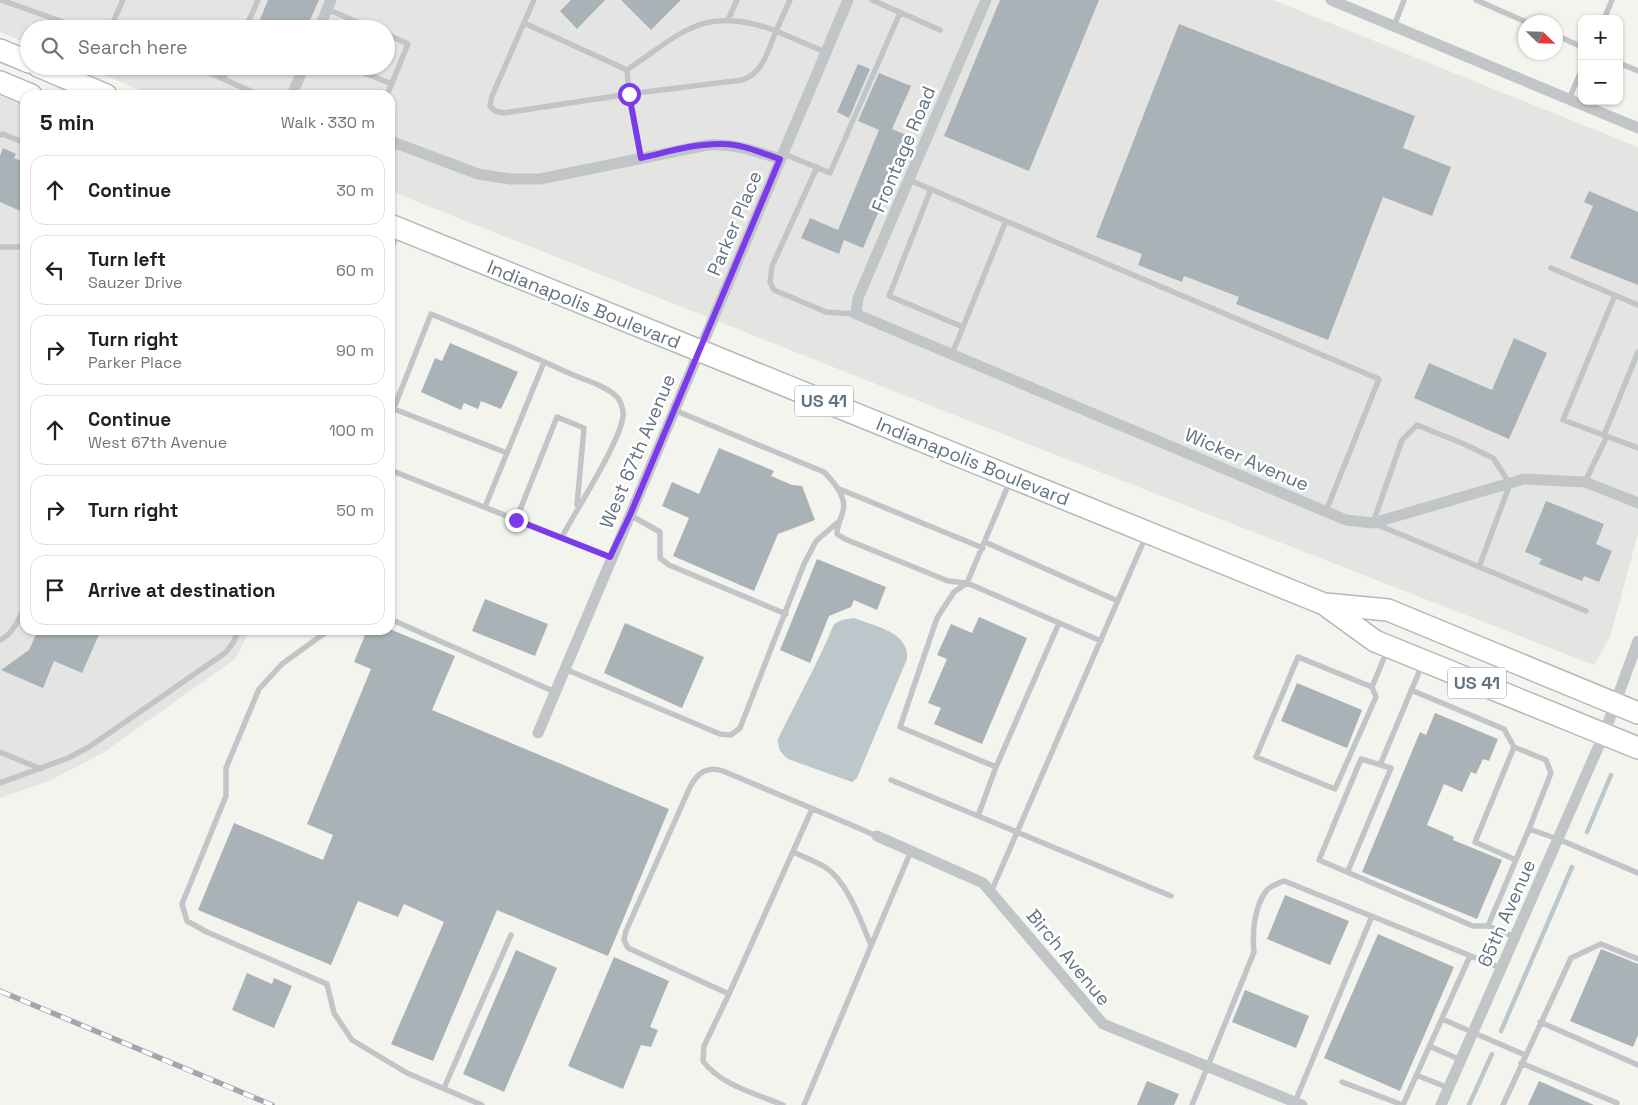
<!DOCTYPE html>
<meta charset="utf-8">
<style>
body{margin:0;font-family:"Space Grotesk",sans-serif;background:#f6f6f6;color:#202124}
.controls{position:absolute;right:15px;top:15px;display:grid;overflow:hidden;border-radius:10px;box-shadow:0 1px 4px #0004}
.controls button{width:45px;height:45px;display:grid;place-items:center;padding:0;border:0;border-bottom:1px solid #e0e0e0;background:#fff;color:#202124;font:25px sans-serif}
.compass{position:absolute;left:1518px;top:15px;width:45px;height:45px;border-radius:50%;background:#fff;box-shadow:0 1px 4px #0004;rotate:113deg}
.stop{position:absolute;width:15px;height:15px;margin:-11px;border:4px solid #7c3aed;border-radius:50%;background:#fff}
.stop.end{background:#7c3aed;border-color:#fff;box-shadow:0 1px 5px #0008}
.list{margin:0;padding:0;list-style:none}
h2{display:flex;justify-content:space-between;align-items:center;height:65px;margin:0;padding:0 20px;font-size:21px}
h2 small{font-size:16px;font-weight:400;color:#757577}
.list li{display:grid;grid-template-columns:32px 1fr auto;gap:15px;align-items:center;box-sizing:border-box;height:70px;margin:0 10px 10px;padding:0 10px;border:1px solid #e0e0e0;border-radius:15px}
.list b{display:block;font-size:19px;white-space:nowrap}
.list p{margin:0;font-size:16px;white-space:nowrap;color:#757577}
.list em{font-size:16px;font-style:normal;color:#757577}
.icon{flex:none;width:28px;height:28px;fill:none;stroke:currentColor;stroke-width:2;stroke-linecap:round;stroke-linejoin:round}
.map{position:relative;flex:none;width:1638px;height:1105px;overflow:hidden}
.search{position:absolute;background:#fff;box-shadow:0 1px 4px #0004;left:20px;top:20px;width:375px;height:55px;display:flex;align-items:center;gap:12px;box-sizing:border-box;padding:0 18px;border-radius:28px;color:#757577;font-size:19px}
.panel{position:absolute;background:#fff;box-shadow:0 1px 4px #0004;left:20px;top:90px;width:375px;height:545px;border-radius:15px}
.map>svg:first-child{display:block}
</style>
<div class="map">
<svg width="1638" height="1105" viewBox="0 0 1638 1105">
<rect width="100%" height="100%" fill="#f4f4ef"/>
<path fill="#e4e5e3" d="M0 0H1273L1638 147V534L1610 637 1594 665 964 419 390 191V95H152L82 66H386V29H29V44L0 32Z
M0 96 25 105V630H250L235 659 103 753 49 781 0 798Z"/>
<path fill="#bcc7cc" d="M854 618C874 626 910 632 907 659L857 778 852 782 788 759C780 752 778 749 778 739 797 700 818 663 834 624L842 620Z"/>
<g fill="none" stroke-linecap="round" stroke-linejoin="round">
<path stroke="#bcc7cc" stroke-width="4.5" d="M1587 832 1611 775
M1501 1031 1572 867
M1469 1105 1492 1054"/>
</g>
<path fill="#a9b2b6" d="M268 0H319L306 29H256Z
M571 0H605L577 29 560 11Z
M621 0H681L651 30Z
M1000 0H1099L1029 171 944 136Z
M1179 24 1415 116 1403 148 1451 167 1432 216 1383 197 1328 340 1236 304 1239 297 1184 276 1182 282 1138 265 1142 254 1096 237Z
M858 64 870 69 849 118 837 112Z
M879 73 911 86 892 129 911 137 863 248 844 240 839 254 801 238 810 218 838 230 879 130 858 121Z
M3 148 16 154 14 158 25 163V213L0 202V156Z
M1589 191 1638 212V285L1570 258 1593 206 1584 202Z
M1514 338 1547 353 1509 439 1414 398 1429 363 1492 390Z
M450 343 518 372 501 409 481 401 478 409 464 403 461 410 421 392 435 358 442 361Z
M719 448 774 471 771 476 792 485 802 486 815 520 778 534 754 591 673 556 689 518 662 506 672 482 699 494Z
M1546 501 1604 524 1596 544 1612 551 1599 582 1584 576 1582 581 1539 564 1542 559 1525 552Z
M817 559 886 587 877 610 854 600 851 607 829 616 810 663 780 650Z
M485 599 548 624 535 656 472 631Z
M979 617 1027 638 982 744 934 724 941 708 928 703 947 659 937 655 951 624 972 633Z
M625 623 704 657 682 708 604 673Z
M38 630H101L82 673 54 661 43 688 1 670 29 650Z
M367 630H392L455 656 432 710 669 809 608 956 497 910 433 1061 391 1044 444 922 404 904 398 917 358 901 331 965 198 910 234 823 323 860 333 835 307 824 371 669 354 662Z
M1297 683 1362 710 1347 748 1281 721Z
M1435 713 1498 739 1489 761 1483 759 1476 774 1471 772 1462 792 1444 784 1427 825 1454 837 1453 840 1502 860 1477 919 1362 872 1420 732 1426 735Z
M1285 895 1349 921 1330 965 1267 939Z
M1378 934 1454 967 1400 1091 1324 1058Z
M1601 949 1638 964V1035L1633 1047 1570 1021Z
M516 950 557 968 504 1092 463 1074Z
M614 957 669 981 650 1027 658 1030 651 1047 641 1045 623 1089 568 1066Z
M247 973 272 984 274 978 292 986 274 1028 232 1010Z
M1245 990 1309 1016 1296 1048 1232 1022Z
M1147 1081 1179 1094 1174 1105H1137Z
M1539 1081 1594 1105H1528Z"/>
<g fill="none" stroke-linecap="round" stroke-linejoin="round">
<g stroke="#b4b7ba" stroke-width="24">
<path id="highway" d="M0 50 29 62
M38 66 106 95
M0 82 31 95
M390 225 1324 604 1375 641 1638 748
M1325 604 1388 610 1638 713"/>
</g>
<path stroke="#c1c5c8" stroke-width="5.5" d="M1 0 83 29
M534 0 492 96 490 106 495 111 504 113 629 94 641 158
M790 0 776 31 825 52
M872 0 940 30
M1476 0 1526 22
M327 9 373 29
M1604 19 1612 0
M728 20 737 0
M524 23 627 70C683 32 705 4 776 31 768 50 763 74 742 80L629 94 627 70
M1394 26 1404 0
M110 29 123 0
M245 29 258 0
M386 34 408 44 387 95
M1556 35 1582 47
M1619 63 1638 71
M194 66 257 94
M347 66 392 84
M223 79 229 66
M1569 99 1582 69
M0 135 3 134 25 143
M782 153 830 173 900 13
M817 167 772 266 770 282 774 290 826 312 856 314
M909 180 1379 379 1326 511
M931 189 889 296 963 327 952 354
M0 247H25
M390 251 398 232
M1551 268 1638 305
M1615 295 1563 420 1638 448
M963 327 1006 221
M394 409 507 453
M674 410 824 472C833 481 847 497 843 511 841 520 837 524 837 534L845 539 948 581 967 583 1010 481
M390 418 431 314C478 333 525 353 571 374 585 380 607 386 618 398 620 401 623 408 623 412 626 434 574 513 562 537
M1604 435 1638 352
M390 470 611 557
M1585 482 1607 436
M837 488 983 548
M485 507 544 362
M630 515 660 532V558L669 565 786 614
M516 520 557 417 584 428 577 505
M985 542 1118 601
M1479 567 1510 484 1493 458 1464 444 1417 425 1402 440 1373 523 1586 611
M390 619 555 692
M1059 623 996 767 900 727 937 618 954 592 967 583 1101 641
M329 630 282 664 259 689 226 768V796L182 904 187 921 207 932 327 984 334 1013 352 1040 407 1073 482 1105
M0 640C13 634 20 618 25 605
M565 669 720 734 731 735 740 728 804 564 816 541 837 523
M1372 687 1376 697 1335 789 1256 757 1298 657 1372 687 1387 651
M1411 690 1504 729 1514 747 1546 760 1551 773 1529 829 1558 839 1638 873
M1514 747 1475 842 1516 860
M0 752 41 769
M1380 765 1422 665
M891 780 978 816 996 767
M0 783 68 758 89 747 225 653 233 643 239 630
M812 809 729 994 628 948 624 940 626 931 690 787C698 772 707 766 723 771 775 793 826 814 877 836
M978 816 1171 896
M793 852C804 857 815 861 825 867 848 882 861 922 871 945
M1348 871 1391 768 1361 759 1319 860 1473 926H1488L1515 937
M991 892 1146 536
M1488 926 1529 829
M729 994 704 1046 703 1061C720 1085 757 1094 783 1105
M1442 1019 1525 1055
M1540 1022 1638 1065
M1429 1046 1461 1060
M1521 1063 1617 1103
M1416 1075 1449 1088
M1342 1082 1403 1105 1470 956
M444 1088 511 935
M1295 1102 1372 916
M804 1105 911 851
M1192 1105 1254 952C1252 933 1254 906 1267 890 1270 886 1279 883 1284 881L1501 968
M1503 1105 1571 958 1601 944 1638 959"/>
<path stroke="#c1c5c8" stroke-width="11" d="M986 0 858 298 856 314 1346 520 1373 523 1524 479 1585 482 1638 503
M1331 0 1638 128
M319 29 331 0
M292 95 304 66
M390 141 478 174 510 179H540L707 145C733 143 755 151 780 159
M538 733 848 0
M877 836 983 883 1103 1024 1302 1105
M1441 1105 1604 734 1638 641"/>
<use href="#highway" stroke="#fff" stroke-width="21"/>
<g stroke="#a1a8ad" stroke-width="5.5">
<path id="rail" d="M0 991 272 1105"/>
</g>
<use href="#rail" stroke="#fff" stroke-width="4" stroke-dasharray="11" stroke-linecap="butt"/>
</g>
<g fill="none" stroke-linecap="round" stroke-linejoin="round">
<path stroke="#7c3aed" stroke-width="6" d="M516 520 610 557 630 515 780 159C761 153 742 144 723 144 695 143 668 152 641 158L629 94"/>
</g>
<g text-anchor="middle" stroke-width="5" stroke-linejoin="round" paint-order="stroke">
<g fill="#fff" stroke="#919ea8" stroke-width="1">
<rect x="795" y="385.5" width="58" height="31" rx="4"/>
<rect x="1448" y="667.5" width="58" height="31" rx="4"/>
</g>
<g font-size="18" font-weight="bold" fill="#627482">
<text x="824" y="407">US 41</text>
<text x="1477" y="689">US 41</text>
</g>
<g font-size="19" fill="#627482" stroke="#fff">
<text transform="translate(903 149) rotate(-67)" y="7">Frontage Road</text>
<text transform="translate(734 223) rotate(-67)" y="7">Parker Place</text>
<text transform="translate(584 304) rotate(22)" y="7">Indianapolis Boulevard</text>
<text transform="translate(637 451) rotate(-67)" y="7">West 67th Avenue</text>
<text transform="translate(1247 459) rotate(23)" y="7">Wicker Avenue</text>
<text transform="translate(973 461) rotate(22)" y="7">Indianapolis Boulevard</text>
<text transform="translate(1506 913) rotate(-66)" y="7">65th Avenue</text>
<text transform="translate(1069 957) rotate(50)" y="7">Birch Avenue</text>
</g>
</g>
</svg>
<div class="controls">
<button>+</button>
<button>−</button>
</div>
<svg class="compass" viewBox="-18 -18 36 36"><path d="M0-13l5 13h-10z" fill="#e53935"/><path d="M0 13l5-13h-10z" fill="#757577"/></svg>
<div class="stop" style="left:629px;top:94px"></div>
<div class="stop end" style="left:516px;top:520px"></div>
<div class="search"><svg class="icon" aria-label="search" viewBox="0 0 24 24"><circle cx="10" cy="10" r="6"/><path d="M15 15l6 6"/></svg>Search here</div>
<section class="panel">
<h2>5 min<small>Walk · 330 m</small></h2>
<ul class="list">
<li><svg class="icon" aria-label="ahead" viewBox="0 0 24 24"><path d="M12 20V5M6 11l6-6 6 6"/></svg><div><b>Continue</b></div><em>30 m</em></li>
<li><svg class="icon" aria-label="left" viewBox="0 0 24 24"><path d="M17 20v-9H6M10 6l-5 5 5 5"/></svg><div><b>Turn left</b><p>Sauzer Drive</p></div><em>60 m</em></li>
<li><svg class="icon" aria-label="right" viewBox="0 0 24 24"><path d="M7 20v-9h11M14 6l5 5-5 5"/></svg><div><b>Turn right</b><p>Parker Place</p></div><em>90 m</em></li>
<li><svg class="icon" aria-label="ahead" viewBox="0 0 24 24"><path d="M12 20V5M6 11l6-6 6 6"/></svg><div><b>Continue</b><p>West 67th Avenue</p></div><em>100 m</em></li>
<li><svg class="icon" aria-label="right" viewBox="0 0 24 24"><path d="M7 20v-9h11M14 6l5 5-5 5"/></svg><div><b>Turn right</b></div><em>50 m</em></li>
<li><svg class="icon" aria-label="arrive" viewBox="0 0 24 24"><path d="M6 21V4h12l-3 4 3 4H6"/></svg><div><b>Arrive at destination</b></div></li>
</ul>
</section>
</div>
